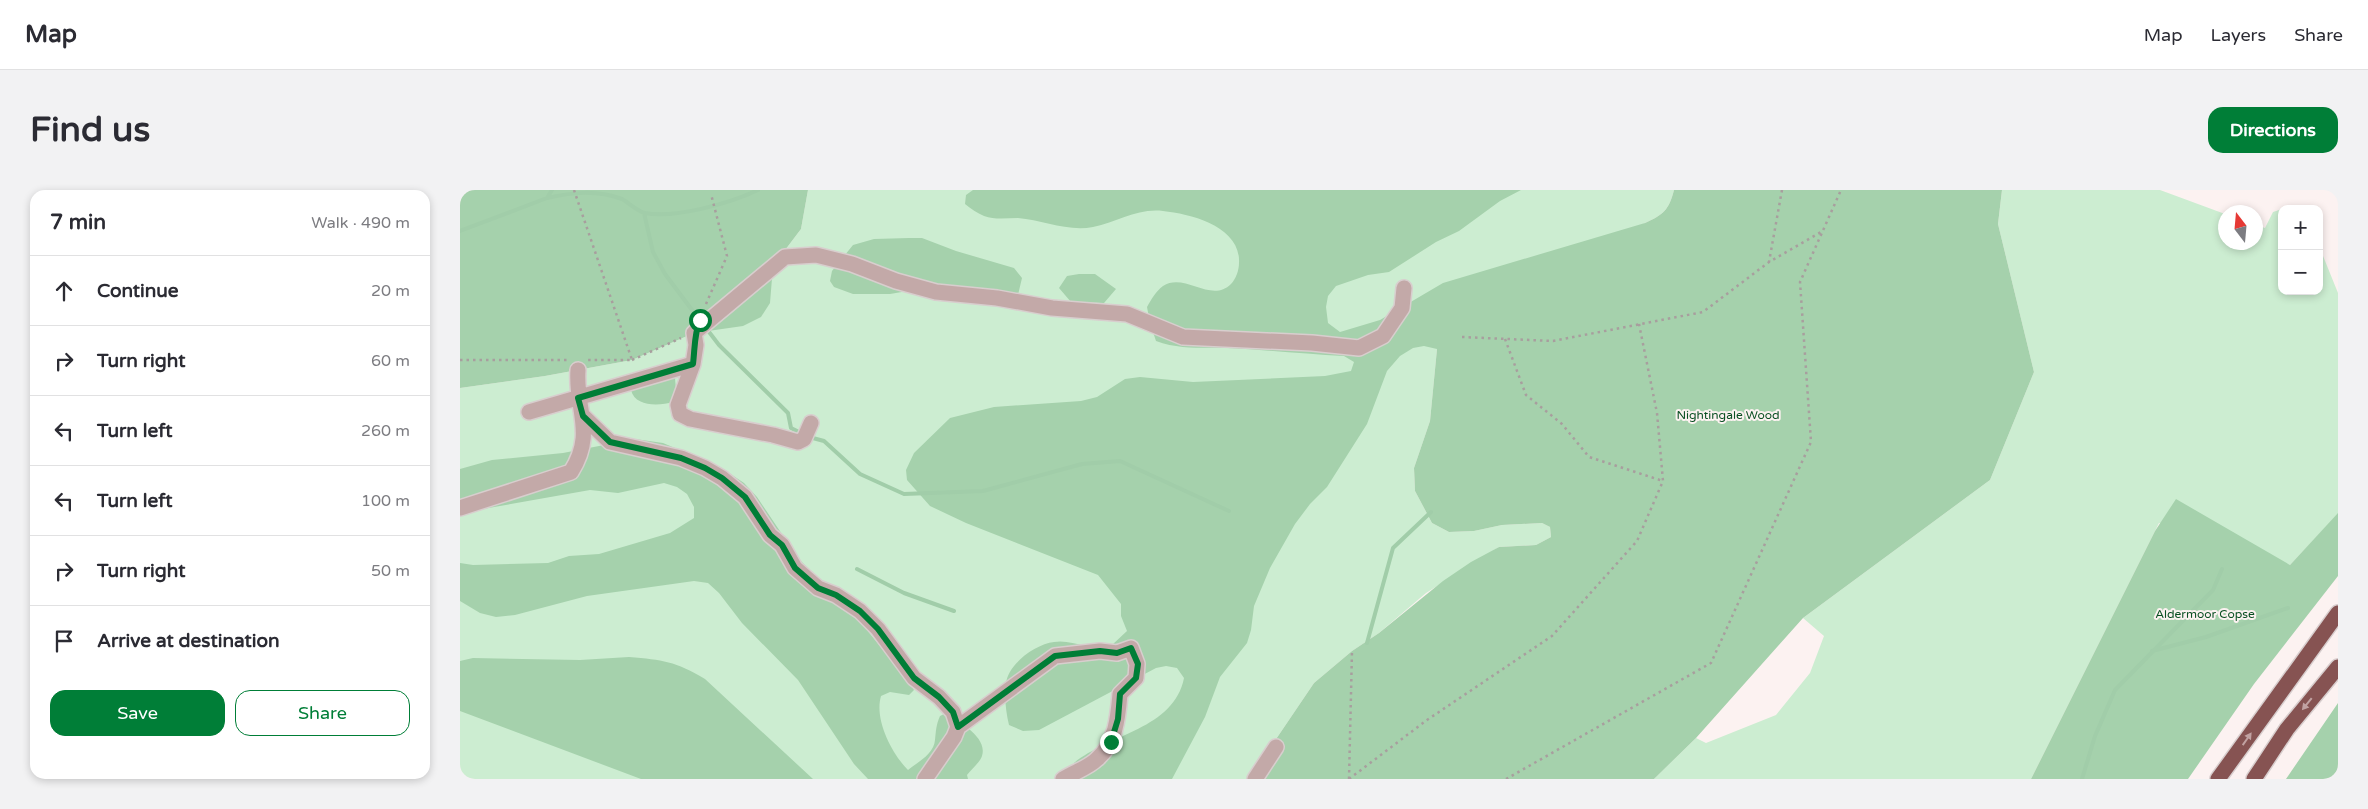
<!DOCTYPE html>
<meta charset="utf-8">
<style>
body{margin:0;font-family:"Varela Round",sans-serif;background:#f2f2f3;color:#2b2b33}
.controls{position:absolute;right:15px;top:15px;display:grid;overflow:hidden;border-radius:10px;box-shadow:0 2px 8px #0003}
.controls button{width:45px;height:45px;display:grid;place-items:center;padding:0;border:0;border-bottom:1px solid #e1e1e2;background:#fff;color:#2b2b33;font:25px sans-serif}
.compass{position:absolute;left:1758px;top:15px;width:45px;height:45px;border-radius:50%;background:#fff;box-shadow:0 2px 8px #0003;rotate:344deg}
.stop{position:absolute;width:15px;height:15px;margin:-11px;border:4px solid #007e37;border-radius:50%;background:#fff}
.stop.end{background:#007e37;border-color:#fff;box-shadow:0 1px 5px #0008}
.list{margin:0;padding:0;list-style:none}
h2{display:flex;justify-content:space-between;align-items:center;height:65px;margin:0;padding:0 20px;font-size:21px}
h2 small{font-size:16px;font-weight:400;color:#7c7c81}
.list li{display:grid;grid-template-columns:32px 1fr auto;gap:15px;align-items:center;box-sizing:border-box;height:70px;padding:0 20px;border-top:1px solid #e1e1e2}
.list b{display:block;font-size:19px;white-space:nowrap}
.list em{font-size:16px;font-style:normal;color:#7c7c81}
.actions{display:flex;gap:10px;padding:15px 20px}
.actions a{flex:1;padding:11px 0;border:1px solid #007e37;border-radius:15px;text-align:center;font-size:18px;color:#007e37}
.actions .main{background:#007e37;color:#fff}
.icon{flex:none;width:28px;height:28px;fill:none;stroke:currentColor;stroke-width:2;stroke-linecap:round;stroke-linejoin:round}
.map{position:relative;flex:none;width:1878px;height:589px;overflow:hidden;border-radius:15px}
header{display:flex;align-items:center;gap:30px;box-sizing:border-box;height:70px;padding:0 25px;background:#fff;border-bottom:1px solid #e1e1e2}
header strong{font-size:24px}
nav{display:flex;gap:28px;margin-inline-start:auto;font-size:18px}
.intro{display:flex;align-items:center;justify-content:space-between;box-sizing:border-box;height:120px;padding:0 30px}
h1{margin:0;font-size:35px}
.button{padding:12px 22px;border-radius:15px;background:#007e37;color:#fff;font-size:18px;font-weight:700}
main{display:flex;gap:30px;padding:0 30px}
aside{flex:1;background:#fff;border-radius:15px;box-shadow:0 2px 8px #0003}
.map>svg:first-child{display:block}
</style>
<header>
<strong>Map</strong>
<nav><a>Map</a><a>Layers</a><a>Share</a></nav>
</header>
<div class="intro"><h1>Find us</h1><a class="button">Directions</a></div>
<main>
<aside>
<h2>7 min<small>Walk · 490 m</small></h2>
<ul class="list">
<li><svg class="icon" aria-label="ahead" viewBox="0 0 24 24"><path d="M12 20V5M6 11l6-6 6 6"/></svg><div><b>Continue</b></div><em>20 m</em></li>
<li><svg class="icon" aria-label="right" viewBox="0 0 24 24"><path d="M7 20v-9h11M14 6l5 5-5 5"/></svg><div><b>Turn right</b></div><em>60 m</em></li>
<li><svg class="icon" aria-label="left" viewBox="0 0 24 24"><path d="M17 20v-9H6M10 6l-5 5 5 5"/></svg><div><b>Turn left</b></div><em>260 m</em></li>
<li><svg class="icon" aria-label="left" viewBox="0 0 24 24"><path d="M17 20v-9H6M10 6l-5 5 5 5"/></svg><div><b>Turn left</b></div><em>100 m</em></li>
<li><svg class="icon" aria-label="right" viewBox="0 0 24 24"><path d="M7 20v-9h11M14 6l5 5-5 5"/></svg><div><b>Turn right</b></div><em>50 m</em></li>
<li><svg class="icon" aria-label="arrive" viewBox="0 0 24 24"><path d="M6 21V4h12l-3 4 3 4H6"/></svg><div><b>Arrive at destination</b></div></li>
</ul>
<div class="actions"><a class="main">Save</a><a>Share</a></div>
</aside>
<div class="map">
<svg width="1878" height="589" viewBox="0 0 1878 589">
<rect width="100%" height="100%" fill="#fcf2f1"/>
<path fill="#ccedd1" d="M348 0H1214C1209 20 1203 25 1185 33L977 159 970 231 954 278 955 301 972 333 989 342 1014 341 1042 335 1082 333 1090 337 1091 347 1076 355 1039 357 966 403 919 443 892 461 854 493 789 589H0V198L85 186 172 170 234 143 313 76 341 39Z
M1542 0H1700L1765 24 1766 52H1796V35L1805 38 1813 22 1822 19V101H1859V56L1878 103V324L1830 375 1699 333 1571 589H1194L1236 548 1246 553 1316 525 1350 483 1364 446 1343 428 1530 290 1574 182 1538 34Z"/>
<path fill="#a5d1ac" d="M0 0H348L341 39 313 76 310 113 301 127 283 136 234 143 172 170 85 186 0 198Z
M513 0H1061L1040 11 999 41 976 52 929 82 908 85 876 96 868 106 866 117 868 133 880 142 920 130 983 93 1185 33C1203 25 1209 20 1214 0H1542L1538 34 1574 182 1530 290 1343 428 1236 548 1194 589H789L854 493 892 461 919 443 983 391 1011 372 1039 357 1076 355 1091 347 1090 337 1082 333 1042 335 1014 341 989 342 972 333 955 301 954 278 970 231 977 159 964 156 953 158 940 166 927 181 907 234 867 297 850 314 835 334 810 378 794 416 791 440 787 453 760 487 745 527 712 589H615L614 573C649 544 714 539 724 488L717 478 706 476 696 478 579 540 563 541 549 535C546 522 544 507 546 493 549 473 576 454 594 452 605 450 614 454 625 455 634 456 643 455 652 455L667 441 661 426V414L638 385 506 333 470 316 447 290 446 280 454 263 490 228 534 217 621 211 637 207 665 189 680 187 733 192 865 186 891 181 894 172 884 166C845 164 807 160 768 158 743 157 720 160 696 151L690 133 687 117C691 110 696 101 703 96 725 82 751 114 771 94 776 89 779 80 779 73 781 37 732 24 703 21 677 18 658 32 633 37 608 42 583 30 558 28 547 28 535 30 524 26 517 23 511 19 505 14L506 5Z
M449 48H462L496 61 554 78 562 88 557 109 471 97 430 104H393L374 97 370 91 372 81 393 55 414 49Z
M619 84H635L656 99 644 113 611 112 599 98 607 86Z
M211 185 215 188 216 200 213 212C199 216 175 217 171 200Z
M175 249 203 253 260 277 284 293 297 307 338 368 402 434 450 493 454 500 449 505 430 502 421 506C414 530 432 564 448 580 458 572 474 564 475 550 476 541 476 535 480 526L486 523C499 532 528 547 522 566 520 572 512 579 507 585L508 589H408L394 574 338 490 282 433 259 403 248 393 234 391 127 406 55 425 36 427 20 423 0 411V373L13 375 88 373 109 366 139 364 210 343 234 328V317L227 304 217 297 204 293 158 303 130 300 17 320 0 326V279L32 270 103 263Z
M1716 309 1830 375 1878 323V386L1794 494 1728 589H1571L1695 341Z
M169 467C203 470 215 471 245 489L353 589H181L0 521V471L13 468 120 470Z
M1878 513V589H1826Z"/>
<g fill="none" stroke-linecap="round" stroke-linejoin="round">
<path stroke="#a1cda9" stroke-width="4" d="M87 8C113 2 137 0 162 9 169 13 177 21 185 23 214 29 271 13 298 0
M184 23 193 62 205 84 241 132
M0 41 87 8 92 0
M246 138 259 155 328 223 331 238 343 244
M349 247 364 251 400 284 444 304 523 301 622 274 660 271 769 321
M397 379 444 403 494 421
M907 453 933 358 971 322
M1692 461 1746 447 1828 418
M1622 589 1635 546 1655 500 1753 400 1762 379"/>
<g stroke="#d8cece" stroke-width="18">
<path id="minor" d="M233 174 218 215 220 224 230 229 313 245 338 252 344 249 351 233
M69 222 233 174 236 155 234 143 325 67 356 65 392 74 436 91 476 102 537 108 592 118 667 124 723 147 852 153 899 158 923 146 942 118 944 98
M123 226 150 252 221 268 245 278 262 288 285 307 310 345 322 355 335 378 358 398 376 405 400 421 418 439 454 488 479 507 493 522 498 537 494 547 465 589
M0 318 111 282C136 242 115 221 118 180
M498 537 595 466 640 461 657 463 671 458 677 474 676 488 660 504C658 527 656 553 637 569 628 578 614 582 603 589
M795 589 816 557"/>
</g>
<g stroke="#d8cece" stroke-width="18">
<path id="highway" d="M1758 589 1878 423
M1794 589 1827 539 1878 477"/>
</g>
<path stroke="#a89e9e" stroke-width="2.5" stroke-dasharray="2.5 4" stroke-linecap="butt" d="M114 0 172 170H126
M1322 0 1309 72 1361 42
M246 114 267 66 251 4
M1002 147 1093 151 1243 122 1309 72
M1045 149 1066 205 1102 234 1129 267 1203 291
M0 170H108
M172 170 221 148
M889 589 967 530 1092 446 1177 351 1203 291 1197 223 1179 134
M889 589 892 461
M1046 589 1251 473 1351 252 1340 92 1381 0"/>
<use href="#minor" stroke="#c3a9a8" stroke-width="15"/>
<use href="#highway" stroke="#865352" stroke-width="15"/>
</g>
<defs><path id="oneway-solid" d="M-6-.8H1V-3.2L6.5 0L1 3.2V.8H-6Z" transform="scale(1.25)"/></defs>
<g fill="#c1a2a2">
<use href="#oneway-solid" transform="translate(1847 514) rotate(129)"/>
<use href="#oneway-solid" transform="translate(1787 549) rotate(-55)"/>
</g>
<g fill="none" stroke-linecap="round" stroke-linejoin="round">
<path stroke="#007e37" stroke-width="6" d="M240 130C234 144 235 158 233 174L118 208 123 226 150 252 221 268 245 278 262 288 285 307 310 345 322 355 335 378 358 398 376 405 400 421 418 439 454 488 479 507 493 522 498 537 595 466 640 461 657 463 671 458 678 474 676 488 660 504 658 529 651 552"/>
</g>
<g text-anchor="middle" stroke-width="4" stroke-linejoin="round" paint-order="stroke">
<g font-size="12" fill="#094f22" stroke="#fcf2f1">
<text x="1268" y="229">Nightingale Wood</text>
<text x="1745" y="428">Aldermoor Copse</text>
</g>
</g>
</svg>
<div class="controls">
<button>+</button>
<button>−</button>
</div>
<svg class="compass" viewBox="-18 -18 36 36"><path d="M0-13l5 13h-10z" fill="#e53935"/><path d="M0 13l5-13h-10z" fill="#7c7c81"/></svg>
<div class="stop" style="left:240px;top:130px"></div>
<div class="stop end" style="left:651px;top:552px"></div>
</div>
</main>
